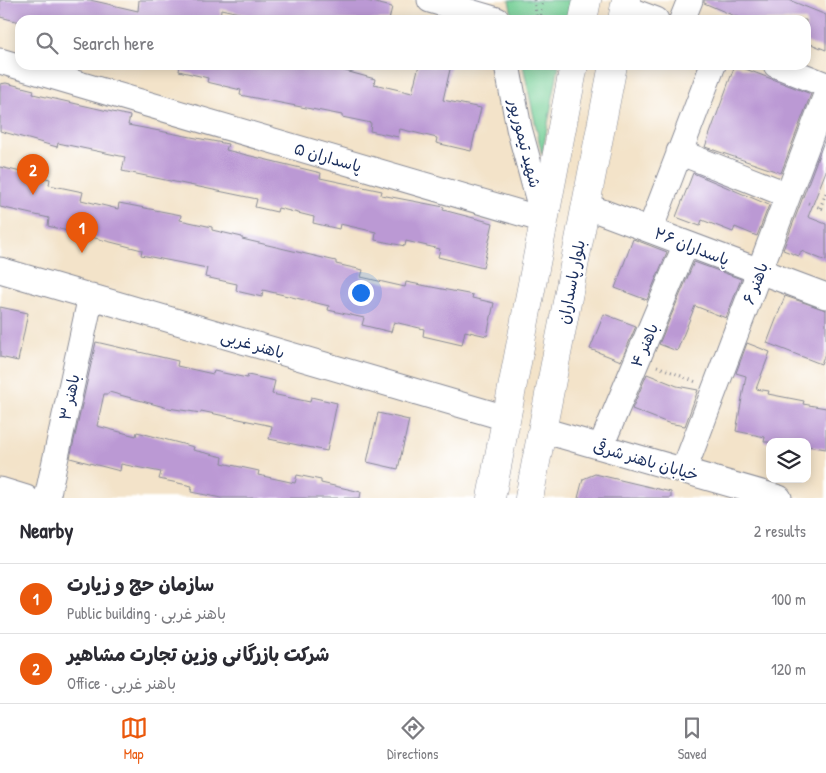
<!DOCTYPE html>
<meta charset="utf-8">
<style>
body{margin:0;font-family:"Patrick Hand","Playpen Sans Arabic",sans-serif;background:#f7f7f7;color:#2b2b33}
.controls{position:absolute;right:15px;bottom:15px;display:grid;overflow:hidden;border-radius:10px;box-shadow:0 2px 12px #0003}
.controls button{width:45px;height:45px;display:grid;place-items:center;padding:0;border:0;border-bottom:1px solid #e1e1e2;background:#fff;color:#2b2b33;font:25px sans-serif}
.you{position:absolute;left:360px;top:292px;width:18px;height:18px;margin:-12px;border:4px solid #fff;border-radius:50%;background:#1a73e8;box-shadow:0 0 0 8px #1a73e833}
.badge{display:grid;place-items:center;width:32px;height:32px;border-radius:50%;background:#ea580c;color:#fff;font-size:16px;font-weight:700}
.pin{position:absolute;translate:-50% -41px;filter:drop-shadow(0 1px 2px #0008)}
.pin::after{content:'';position:absolute;top:26px;width:18px;height:15px;background:inherit;clip-path:polygon(0 0,100% 0,50% 100%)}
.list{margin:0;padding:0;list-style:none}
h2{display:flex;justify-content:space-between;align-items:center;height:65px;margin:0;padding:0 20px;font-size:21px}
h2 small{font-size:16px;font-weight:400;color:#7c7c81}
.list li{display:grid;grid-template-columns:32px 1fr auto;gap:15px;align-items:center;box-sizing:border-box;height:70px;padding:0 20px;border-top:1px solid #e1e1e2}
.list b{display:block;font-size:19px;white-space:nowrap}
.list p{margin:0;font-size:16px;white-space:nowrap;color:#7c7c81}
.list em{font-size:16px;font-style:normal;color:#7c7c81}
.icon{flex:none;width:28px;height:28px;fill:none;stroke:currentColor;stroke-width:2;stroke-linecap:round;stroke-linejoin:round}
.map{position:relative;flex:none;width:826px;height:498px;overflow:hidden}
.search{position:absolute;background:#fff;box-shadow:0 2px 12px #0003;left:15px;right:15px;top:15px;height:55px;display:flex;align-items:center;gap:12px;box-sizing:border-box;padding:0 18px;border-radius:15px;color:#7c7c81;font-size:19px}
.sheet{height:205px;background:#fff}
nav{display:flex;justify-content:space-around;align-items:center;box-sizing:border-box;height:70px;border-top:1px solid #e1e1e2;background:#fff;font-size:14px;color:#7c7c81}
nav a{display:grid;justify-items:center;gap:2px}
nav .on{color:#ea580c}
.map>svg:first-child{display:block}
</style>
<div class="map">
<svg width="826" height="498" viewBox="0 0 826 498">
<rect width="100%" height="100%" fill="#fff"/>
<filter id="ink" filterUnits="userSpaceOnUse"><feTurbulence type="fractalNoise" baseFrequency=".02" numOctaves="2"/><feDisplacementMap in="SourceGraphic" scale="10" xChannelSelector="R" yChannelSelector="G"/><feConvolveMatrix kernelMatrix="1 2 1 2 8 2 1 2 1" color-interpolation-filters="sRGB"/></filter>
<filter id="wash" filterUnits="userSpaceOnUse"><feTurbulence type="fractalNoise" baseFrequency=".0096" numOctaves="4" result="noise"/><feDisplacementMap in="SourceGraphic" scale="20" xChannelSelector="R" yChannelSelector="G"/><feGaussianBlur stdDeviation="1.12" result="paint"/><feColorMatrix in="noise" values="0 0 0 0 0 0 0 0 0 0 0 0 0 0 0 0 0 1.4 0 .05"/><feComposite in="paint" operator="in"/></filter>
<g filter="url(#wash)">
<rect width="100%" height="100%" fill="#f3e3c9"/>
<path fill="#74cf95" stroke="#487f7a" d="M509 0H571L567 20H513Z
M523 65H559L542 155Z"/>
<g id="blocks">
<path fill="#bb99d4" d="M0 0H90L138 11 139 0H363L392 7 389 20H257V17L221 9 220 20H20V22L0 17Z
M704 0H789L826 15V50L806 42V20H744L704 3Z
M180 65H323L375 79 374 84 412 93 419 65H451L443 100 481 108 471 151 436 143 437 138 400 129 398 137 370 131 371 123 342 117V115L240 95 241 90 207 82 208 78 179 71Z
M735 65 811 94 781 173 705 147Z
M6 83 34 90 33 94 130 116 128 125 228 144 226 150 321 173 320 178 382 191 381 195 444 207 443 210 493 223 483 268 438 257 440 249 406 241 405 246 375 240 376 232 340 224 339 229 313 223 314 217 278 208 277 212 255 207 257 199 122 171 125 157 58 143 57 147 0 131V84Z
M826 136V171L808 217 826 224V261L801 251 799 256 783 250Z
M0 167 50 179 49 185 83 192 81 200 118 209 119 203 181 215 180 220 212 227V230L242 237V239L336 261V264L363 270 361 277 405 287 406 282 473 295 472 298 494 303 487 336 465 331 462 345 423 336 424 329 394 322 391 332 362 325 364 318 328 310 329 306 263 290 262 297 236 291 237 284 205 277 207 268 141 255 142 250 48 226 49 218 0 207Z
M693 173 769 205 757 236 735 227 733 232 702 220 700 226 676 217Z
M633 239 667 252 647 300 615 288Z
M694 262 741 279 726 318 695 306 677 351 659 344Z
M785 296 826 310V351L821 364 767 343Z
M0 307 28 313 18 361 0 357Z
M604 314 636 326 621 361 590 349Z
M96 342 178 361 177 366 213 374 214 371 247 378 248 375 275 381 272 394 310 402 311 397 337 403 327 451 269 439 272 426 201 411V413L168 408 109 392 108 394H104L97 426 136 436 137 432 194 447 193 450 223 457 222 463 259 471 258 475 295 483 297 475 321 480V483L361 492 360 498H221L191 492 192 486 159 479 161 472 121 464 120 471 70 458Z
M747 343 770 352 756 389 769 391 768 394 804 401 803 404 826 408V449L807 446V442H764L765 437 736 431 746 376 736 373Z
M647 374 677 386 698 390 685 426 668 423 632 409Z
M378 413 409 420 398 469 367 462Z
M595 474 671 492V498H578L583 479Z"/>
</g>
</g>
<g filter="url(#ink)">
<use href="#blocks" fill-opacity="0" stroke="#878994" stroke-width="1"/>
<g fill="none" stroke-linecap="round" stroke-linejoin="round">
<g stroke="#878994" stroke-width="27">
<path id="minor" d="M430 0 497 20
M624 8 656 20
M682 20 690 0
M0 61 544 220
M507 65 519 128 544 220
M776 65 826 85
M679 152 788 195
M586 206 826 296
M650 230 713 65
M0 270 506 418
M542 430 779 498
M601 446 686 244
M684 470 826 95
M0 490 26 498
M47 498 91 296"/>
</g>
<g stroke="#878994" stroke-width="29">
<path id="major" d="M583 20 587 0
M622 20 626 0
M491 498 574 65
M529 498 613 65"/>
</g>
<path stroke="#878994" stroke-width="3" stroke-dasharray="1 4" stroke-linecap="butt" d="M534 0 537 20
M540 20 543 0
M808 203 826 210
M820 208 826 193
M657 366 696 382"/>
<use href="#minor" stroke="#fff" stroke-width="25"/>
<use href="#major" stroke="#fff" stroke-width="28"/>
</g>
</g>
<g text-anchor="middle" stroke-width="4" stroke-linejoin="round" paint-order="stroke">
<g font-size="16" fill="#1b2f5e" stroke="#fff">
<text transform="translate(525 143) rotate(76)" y="6">شهید تیمورپور</text>
<text transform="translate(328 157) rotate(16)" y="6">پاسداران ۵</text>
<text transform="translate(692 246) rotate(21)" y="6">پاسداران ۲۶</text>
<text transform="translate(571 282) rotate(-79)" y="6">بلوار پاسداران</text>
<text transform="translate(755 283) rotate(-69)" y="6">باهنر ۶</text>
<text transform="translate(253 344) rotate(16)" y="6">باهنر غربی</text>
<text transform="translate(644 345) rotate(-67)" y="6">باهنر ۴</text>
<text transform="translate(69 397) rotate(-78)" y="6">باهنر ۳</text>
<text transform="translate(646 460) rotate(16)" y="6">خیابان باهنر شرقی</text>
</g>
</g>
</svg>
<div class="controls">
<button><svg class="icon" aria-label="layers" viewBox="0 0 24 24"><path d="M12 4l9 5-9 5-9-5zM3 14l9 5 9-5"/></svg></button>
</div>
<div class="you"></div>
<div class="pin badge" style="left:82px;top:253px">1</div>
<div class="pin badge" style="left:33px;top:195px">2</div>
<div class="search"><svg class="icon" aria-label="search" viewBox="0 0 24 24"><circle cx="10" cy="10" r="6"/><path d="M15 15l6 6"/></svg>Search here</div>
</div>
<section class="sheet">
<h2>Nearby<small>2 results</small></h2>
<ul class="list">
<li><span class="badge">1</span><div><b>سازمان حج و زیارت</b><p>Public building · باهنر غربی</p></div><em>100 m</em></li>
<li><span class="badge">2</span><div><b>شرکت بازرگانی وزین تجارت مشاهیر</b><p>Office · باهنر غربی</p></div><em>120 m</em></li>
</ul>
</section>
<nav>
<a class="on"><svg class="icon" aria-label="map" viewBox="0 0 24 24"><path d="M3 6l6-2 6 2 6-2v14l-6 2-6-2-6 2zM9 4v14M15 6v14"/></svg>Map</a>
<a><svg class="icon" aria-label="directions" viewBox="0 0 24 24"><path d="M12 3l9 9-9 9-9-9zM9 14v-3h6M13 9l2 2-2 2"/></svg>Directions</a>
<a><svg class="icon" aria-label="saved" viewBox="0 0 24 24"><path d="M7 4h10v16l-5-4-5 4z"/></svg>Saved</a>
</nav>
